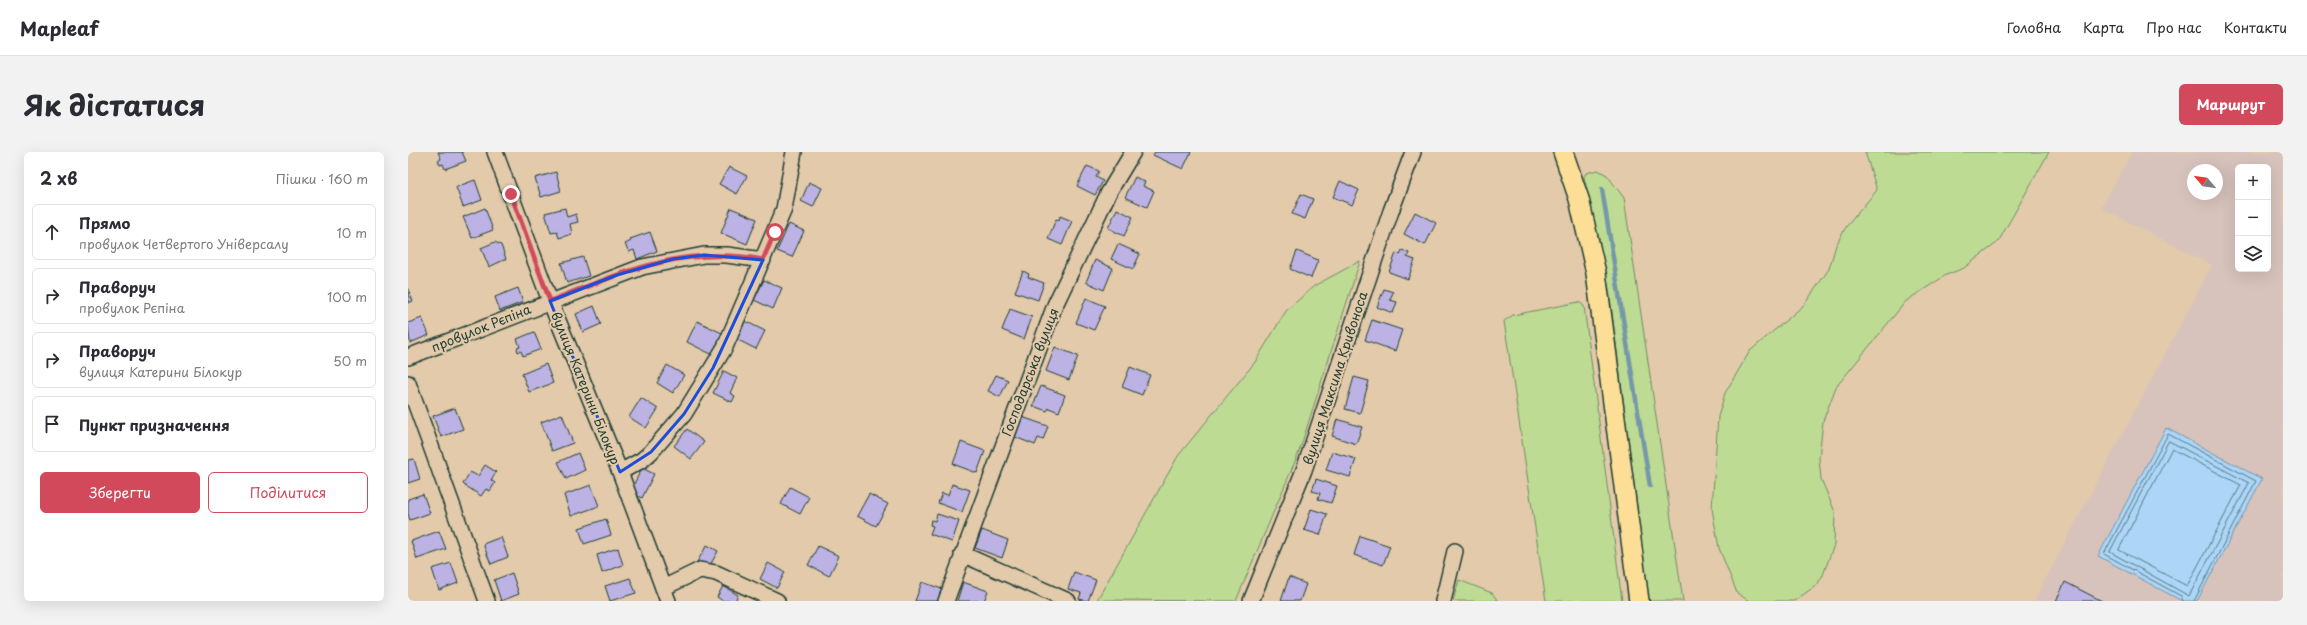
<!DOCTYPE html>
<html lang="uk">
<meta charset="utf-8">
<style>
body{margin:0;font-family:"Playpen Sans",sans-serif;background:#f2f2f3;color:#2b2b33}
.controls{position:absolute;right:12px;top:12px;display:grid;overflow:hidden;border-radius:6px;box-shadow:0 4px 16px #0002}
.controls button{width:36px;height:36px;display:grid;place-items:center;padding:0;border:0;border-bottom:1px solid #e1e1e2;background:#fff;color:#2b2b33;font:20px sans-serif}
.compass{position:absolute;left:1779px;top:12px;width:36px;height:36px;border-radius:50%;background:#fff;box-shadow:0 4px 16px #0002;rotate:299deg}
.stop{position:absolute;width:12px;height:12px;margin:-9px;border:3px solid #d1495b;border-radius:50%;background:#fff}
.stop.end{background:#d1495b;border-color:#fff;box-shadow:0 1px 4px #0008}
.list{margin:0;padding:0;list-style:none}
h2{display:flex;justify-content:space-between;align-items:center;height:52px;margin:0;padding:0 16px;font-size:17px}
h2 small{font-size:13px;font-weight:400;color:#7c7c81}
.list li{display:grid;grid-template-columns:26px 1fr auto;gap:12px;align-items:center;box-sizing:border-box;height:56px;margin:0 8px 8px;padding:0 8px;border:1px solid #e1e1e2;border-radius:6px}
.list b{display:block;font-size:15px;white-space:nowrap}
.list p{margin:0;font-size:13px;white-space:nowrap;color:#7c7c81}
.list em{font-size:13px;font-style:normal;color:#7c7c81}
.actions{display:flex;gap:8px;padding:12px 16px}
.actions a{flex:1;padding:9px 0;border:1px solid #d1495b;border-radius:6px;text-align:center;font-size:14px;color:#d1495b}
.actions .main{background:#d1495b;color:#fff}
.icon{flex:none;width:22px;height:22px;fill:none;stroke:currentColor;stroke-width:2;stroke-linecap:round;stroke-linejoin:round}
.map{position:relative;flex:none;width:1875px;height:449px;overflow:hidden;border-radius:6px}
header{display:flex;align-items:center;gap:24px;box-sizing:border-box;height:56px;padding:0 20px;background:#fff;border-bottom:1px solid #e1e1e2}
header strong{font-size:19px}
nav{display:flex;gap:22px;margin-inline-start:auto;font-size:14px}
.intro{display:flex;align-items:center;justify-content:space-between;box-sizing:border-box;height:96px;padding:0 24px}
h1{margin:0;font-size:28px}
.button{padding:10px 18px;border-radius:6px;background:#d1495b;color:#fff;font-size:14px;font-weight:700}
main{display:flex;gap:24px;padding:0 24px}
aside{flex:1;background:#fff;border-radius:6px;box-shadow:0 4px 16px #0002}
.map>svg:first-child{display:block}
</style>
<header>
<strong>Mapleaf</strong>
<nav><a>Головна</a><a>Карта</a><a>Про нас</a><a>Контакти</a></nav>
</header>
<div class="intro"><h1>Як дістатися</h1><a class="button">Маршрут</a></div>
<main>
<aside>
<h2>2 хв<small>Пішки · 160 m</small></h2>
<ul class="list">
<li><svg class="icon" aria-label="ahead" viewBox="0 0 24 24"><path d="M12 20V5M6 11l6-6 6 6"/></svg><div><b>Прямо</b><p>провулок Четвертого Універсалу</p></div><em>10 m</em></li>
<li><svg class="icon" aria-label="right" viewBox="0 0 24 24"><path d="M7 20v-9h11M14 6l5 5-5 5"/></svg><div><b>Праворуч</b><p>провулок Рєпіна</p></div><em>100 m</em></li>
<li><svg class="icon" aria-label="right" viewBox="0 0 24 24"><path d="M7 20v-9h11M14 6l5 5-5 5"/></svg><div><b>Праворуч</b><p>вулиця Катерини Білокур</p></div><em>50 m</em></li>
<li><svg class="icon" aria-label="arrive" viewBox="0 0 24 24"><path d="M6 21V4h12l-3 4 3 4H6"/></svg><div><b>Пункт призначення</b></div></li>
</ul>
<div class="actions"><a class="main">Зберегти</a><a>Поділитися</a></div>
</aside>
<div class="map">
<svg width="1875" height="449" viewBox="0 0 1875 449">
<rect width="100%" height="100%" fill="#e3caab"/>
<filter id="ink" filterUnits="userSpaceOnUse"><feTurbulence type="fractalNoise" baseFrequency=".025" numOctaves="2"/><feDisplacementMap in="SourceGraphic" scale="8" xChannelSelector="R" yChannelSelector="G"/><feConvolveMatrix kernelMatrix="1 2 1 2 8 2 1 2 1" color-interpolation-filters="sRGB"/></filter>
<g filter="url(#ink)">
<path fill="#d7c3bc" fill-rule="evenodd" d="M1724 0H1875V449H1626L1804 113 1693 56ZM1830 15H1860V117H1830ZM1785 18H1809V42H1785Z"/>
<path fill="#bddb93" stroke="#6e8c64" d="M1457 0H1641L1590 90 1556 116 1538 123 1498 149 1428 235 1415 269 1411 306 1413 327 1427 360 1426 393 1415 423 1409 433 1386 449H1341L1329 441 1311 396 1304 357 1310 265 1317 241 1342 199 1396 153 1421 117 1428 93 1438 75 1469 38Z
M1190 18 1199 23 1216 46 1275 449H1241L1201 137 1176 25 1178 21Z
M952 109 891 300 828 449 689 448 770 304 847 210 878 159 906 134Z
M1171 150 1176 154 1214 449H1138L1096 169 1105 163Z
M1051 428 1084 441 1090 449H1045Z"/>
<path fill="#acd5f7" stroke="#7498a9" d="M1758 276 1854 327 1789 449H1774L1690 404Z"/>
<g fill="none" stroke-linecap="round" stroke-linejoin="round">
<path stroke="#577a82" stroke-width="1" d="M1761 289 1841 331 1781 444 1702 400Z
M1764 297 1833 333 1779 434 1711 398Z
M1775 449 1773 444 1696 402 1760 282 1848 329 1786 449"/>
<path stroke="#7498a9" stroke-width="4.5" d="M1194 37 1242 334"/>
</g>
<path fill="#bcb2e3" stroke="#1f3d34" d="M30 0H54L58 9 37 17 35 12 32 13 30 9 33 7Z
M747 0H783L775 17 745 3Z
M679 14 691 19 688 25 695 29 687 43 669 34Z
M321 15 339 24 329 42 311 32Z
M148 20 153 39 133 45 127 26Z
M727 25 737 30 735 34 746 39 739 55 717 45Z
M67 28 74 48 55 55 48 35Z
M932 29 951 38 944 53 925 45Z
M401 30 414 36 405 55 393 49Z
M893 42 905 47 897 67 884 62Z
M77 56 85 78 64 86 55 65Z
M157 56 159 65 168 62 170 70 162 72 164 82 151 86 149 80 143 81 137 61Z
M323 56 349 67 339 92 313 81Z
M709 57 725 65 716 84 700 76Z
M1007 60 1028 71 1017 93 996 82Z
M652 64 664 69 654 93 640 87 648 67 651 68Z
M381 72 396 79 384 105 369 99Z
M242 80 249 99 229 107 226 98 221 100 217 92 223 89 222 87Z
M87 90 93 93 98 107 81 115 73 96Z
M710 92 732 102 725 117 703 107Z
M994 98 1001 101 999 105 1007 108 1000 127 981 120 988 101 992 103Z
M889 99 910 108 903 126 882 117Z
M175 105 181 124 159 131 153 111Z
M687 108 705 116 696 138 678 130Z
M615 119 621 122 620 125 636 131 630 148 607 140Z
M356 128 374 136 365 157 346 148Z
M110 136 115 150 92 159 87 145Z
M0 137 5 149 0 151Z
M976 137 985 140 982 148 989 150 985 161 969 155Z
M678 146 697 154 686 178 668 171Z
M186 154 193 172 175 180 168 162Z
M602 157 624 165 616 187 594 178Z
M14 166 21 183 2 191 0 171Z
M964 168 994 178 987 199 957 188Z
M289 169 316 182 305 203 279 190Z
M337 169 357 179 348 197 328 187Z
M126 180 133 197 115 204 113 199 110 200 109 196 112 195 109 187Z
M647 195 670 204 661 228 638 219Z
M138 212 145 231 121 240 114 222Z
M259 213 276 223 265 241 249 231Z
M722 215 742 223 734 243 714 235Z
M316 219 329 226 322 241 327 244 324 250 305 241Z
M588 223 600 228 592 245 580 239Z
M946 225 961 229 952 261 937 257Z
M633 234 657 243 651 260 641 256 639 259 625 254Z
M233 246 250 257 238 276 221 265Z
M47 256 55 277 33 285 25 264Z
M154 262 165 291 144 299 133 270Z
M614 265 640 274 635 288 630 286 627 293 607 285Z
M929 267 954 275 948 292 924 284Z
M279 277 296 290 283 307 266 294Z
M553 290 577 299 569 321 545 312Z
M924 300 948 307 942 325 918 318Z
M170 301 177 318 158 327 150 310Z
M6 307 12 327 0 331V308Z
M77 313 88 320 83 328 87 331 82 339 78 337 73 344 55 332 62 320 70 324Z
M234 316 246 322 234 346 222 340Z
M908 327 929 334 923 351 910 347 912 341 904 339Z
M544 332 562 338 554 360 530 351 534 341 540 343Z
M183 333 191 354 163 364 156 343Z
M382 335 401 345 392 362 373 352Z
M15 342 22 361 2 368 0 362V347Z
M461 342 480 352 468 374 449 364Z
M903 357 919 362 912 383 896 378Z
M529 362 551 369 544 390 522 382 525 374 522 373 523 368 527 369Z
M198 367 203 383 176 392 171 376Z
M574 378 600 388 594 406 567 396Z
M31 379 38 397 9 407 3 389Z
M952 384 982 394 975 413 946 403Z
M93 385 100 405 83 412 75 392Z
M299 393 310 399 300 417 289 410Z
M410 394 431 404 421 424 400 413Z
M210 396 215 413 194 421 189 403Z
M43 411 50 431 31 438 24 417Z
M360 411 377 420 369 436 352 427Z
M666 420 688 428 680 449 671 447 673 441 660 437Z
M104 421 111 442 93 449 86 428Z
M881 425 898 432 892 449H873Z
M222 426 228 441 202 449 197 434Z
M514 430 534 437 530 449H507Z
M555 430 580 439 576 449H549Z
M1657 430 1694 449H1648Z
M315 434 330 443 327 449H315L309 445Z"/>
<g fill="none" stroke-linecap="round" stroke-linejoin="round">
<g stroke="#1f3d34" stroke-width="18">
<path id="minor" d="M87 0 142 149 212 320 260 449
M0 205 234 115 296 103H319L355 108
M0 231 79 449
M212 320 234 308 243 300 276 262 317 195 376 57 386 0
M554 402 660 449
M255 436 292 418 308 421 369 449
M538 449 647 153 701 40 725 0
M843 449 896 318 983 59 1005 0
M1035 449 1047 399"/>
</g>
<g stroke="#1f3d34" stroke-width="22">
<path id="major" d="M1155 0 1171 47 1188 121 1231 449"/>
</g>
<use href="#minor" stroke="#e3caab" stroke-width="15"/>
<use href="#major" stroke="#fcde96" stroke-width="19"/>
</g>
</g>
<g fill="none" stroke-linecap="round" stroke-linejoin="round" filter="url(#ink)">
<path stroke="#d1495b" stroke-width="5" d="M103 42 142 149C216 120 274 93 355 108L367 80"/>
</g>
<path fill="none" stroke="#1d4ed8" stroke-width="3" stroke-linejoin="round" d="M296 103 355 108 305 216 276 262 243 300 212 320 142 149 209 123 265 107Z"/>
<g text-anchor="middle" stroke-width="4" stroke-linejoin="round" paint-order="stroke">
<g font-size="13" fill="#1f3d34" stroke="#e3caab">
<text transform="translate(73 176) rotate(-22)" y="5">провулок Рєпіна</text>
<text transform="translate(622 220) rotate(-69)" y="5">Господарська вулиця</text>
<text transform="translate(927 226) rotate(-72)" y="5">вулиця Максима Кривоноса</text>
<text transform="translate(178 236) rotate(68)" y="5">вулиця Катерини Білокур</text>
</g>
</g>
</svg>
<div class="controls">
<button>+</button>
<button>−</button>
<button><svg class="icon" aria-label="layers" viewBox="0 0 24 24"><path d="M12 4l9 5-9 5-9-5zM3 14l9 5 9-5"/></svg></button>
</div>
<svg class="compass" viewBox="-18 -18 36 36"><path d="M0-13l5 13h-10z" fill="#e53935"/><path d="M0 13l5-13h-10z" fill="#7c7c81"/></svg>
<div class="stop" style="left:367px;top:80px"></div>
<div class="stop end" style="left:103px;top:42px"></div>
</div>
</main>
